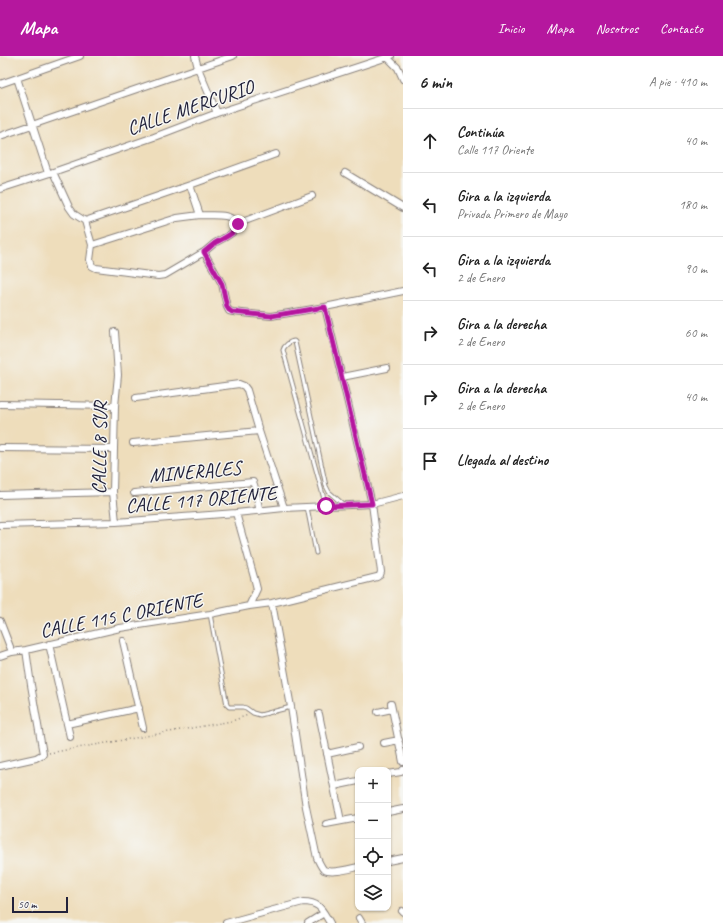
<!DOCTYPE html>
<html lang="es">
<meta charset="utf-8">
<style>
body{margin:0;font-family:Caveat,sans-serif;background:#f6f6f6;color:#222}
.controls{position:absolute;right:12px;bottom:12px;display:grid;overflow:hidden;border-radius:8px;box-shadow:0 1px 3px #0004}
.controls button{width:36px;height:36px;display:grid;place-items:center;padding:0;border:0;border-bottom:1px solid #e0e0e0;background:#fff;color:#222;font:20px sans-serif}
.scale{position:absolute;left:12px;bottom:10px;width:56px;box-sizing:border-box;padding-left:4px;border:2px solid #22223b;border-top:0;font-size:11px;line-height:14px;white-space:nowrap;color:#22223b;-webkit-text-stroke:3px #f6f6f2;paint-order:stroke}
.stop{position:absolute;width:12px;height:12px;margin:-9px;border:3px solid #b5179e;border-radius:50%;background:#fff}
.stop.end{background:#b5179e;border-color:#fff;box-shadow:0 1px 4px #0008}
.list{margin:0;padding:0;list-style:none}
h2{display:flex;justify-content:space-between;align-items:center;height:52px;margin:0;padding:0 16px;font-size:17px}
h2 small{font-size:13px;font-weight:400;color:#767676}
.list li{display:grid;grid-template-columns:26px 1fr auto;gap:12px;align-items:center;box-sizing:border-box;height:64px;padding:0 16px;border-top:1px solid #e0e0e0}
.list b{display:block;font-size:15px;white-space:nowrap}
.list p{margin:0;font-size:13px;white-space:nowrap;color:#767676}
.list em{font-size:13px;font-style:normal;color:#767676}
.icon{flex:none;width:22px;height:22px;fill:none;stroke:currentColor;stroke-width:2;stroke-linecap:round;stroke-linejoin:round}
.map{position:relative;flex:none;width:403px;height:867px;overflow:hidden}
header{display:flex;align-items:center;gap:24px;box-sizing:border-box;height:56px;padding:0 20px;background:#b5179e;color:#fff}
header strong{font-size:19px}
nav{display:flex;gap:22px;margin-inline-start:auto;font-size:14px}
main{display:flex}
aside{flex:1;background:#fff}
.map>svg:first-child{display:block}
</style>
<header>
<strong>Mapa</strong>
<nav><a>Inicio</a><a>Mapa</a><a>Nosotros</a><a>Contacto</a></nav>
</header>
<main>
<div class="map">
<svg width="403" height="867" viewBox="0 0 403 867">
<rect width="100%" height="100%" fill="#f6f6f2"/>
<filter id="ink" filterUnits="userSpaceOnUse"><feTurbulence type="fractalNoise" baseFrequency=".025" numOctaves="2"/><feDisplacementMap in="SourceGraphic" scale="8" xChannelSelector="R" yChannelSelector="G"/><feConvolveMatrix kernelMatrix="1 2 1 2 8 2 1 2 1" color-interpolation-filters="sRGB"/></filter>
<filter id="wash" filterUnits="userSpaceOnUse"><feTurbulence type="fractalNoise" baseFrequency=".012" numOctaves="4" result="noise"/><feDisplacementMap in="SourceGraphic" scale="16" xChannelSelector="R" yChannelSelector="G"/><feGaussianBlur stdDeviation="0.9" result="paint"/><feColorMatrix in="noise" values="0 0 0 0 0 0 0 0 0 0 0 0 0 0 0 0 0 1.4 0 .05"/><feComposite in="paint" operator="in"/></filter>
<g filter="url(#wash)">
<rect width="100%" height="100%" fill="#edb"/>
</g>
<g filter="url(#ink)">
<g fill="none" stroke-linecap="round" stroke-linejoin="round">
<g stroke="#88807b" stroke-width="5">
<path id="service" d="M326 450 283 294C284 290 290 285 294 285L295 286 326 430 329 436 344 449
M307 451 316 497
M210 558 227 649 229 651H243L246 652 253 657 260 659 291 651"/>
</g>
<g stroke="#88807b" stroke-width="8">
<path id="minor" d="M195 0 198 12 217 57
M386 0 398 12 403 23
M17 22 48 117
M0 28 80 0
M0 80 233 0
M53 116 69 151 74 158 85 165 92 189 90 204 92 210 96 212 158 220 165 219 204 196
M345 117 403 152
M190 129 200 159C212 160 231 156 237 168
M0 133 53 116 154 81 217 57 391 0
M85 165 190 129 276 98
M237 168C235 179 224 181 215 187 211 190 208 193 204 196L222 228 227 251 229 255 233 256 271 260 325 251 403 235
M237 168 312 140
M92 189 177 162 200 159
M115 276 118 319 115 350 113 436 116 466
M342 321 387 312
M136 342 239 328 244 330 247 334 259 375 284 452
M0 348 115 350
M133 387 259 375
M0 392 114 393
M134 437 253 426C257 435 257 446 260 455
M0 439 113 436
M236 457 255 525 257 533 249 550
M0 469 116 466 236 457 284 452 372 448 403 440
M272 547 291 651 306 751 317 802C319 806 321 811 324 814 332 818 349 813 358 811
M0 565 12 596
M123 585 143 672
M49 588 70 681
M0 600 12 596 26 594 120 572 210 558 249 550 272 547 377 521 380 519 381 516 372 448 325 251
M391 648 403 706
M378 656 392 653
M319 658 341 765
M67 668 139 652
M384 687 399 684
M327 698 358 691
M0 710 36 702 43 698 31 629 26 594
M388 718 401 716 403 714
M334 730 358 725
M388 756 403 753
M326 768 358 762
M388 805 403 802
M402 855 403 856
M359 862 362 867
M226 867 303 846C320 846 322 854 330 867
M308 867 324 857"/>
</g>
<path stroke="#88807b" stroke-width="1.5" stroke-dasharray="1 3" stroke-linecap="butt" d="M49 697 232 665 248 659"/>
<use href="#service" stroke="#fff" stroke-width="3"/>
<use href="#minor" stroke="#fff" stroke-width="6"/>
</g>
</g>
<g fill="none" stroke-linecap="round" stroke-linejoin="round" filter="url(#ink)">
<path stroke="#b5179e" stroke-width="5" d="M238 168C235 179 224 181 215 187 211 190 208 193 204 196L222 228 227 251 229 254 232 256 271 260 325 251 372 448 326 450"/>
</g>
<g text-anchor="middle" stroke-width="3" stroke-linejoin="round" paint-order="stroke">
<g font-size="20" fill="#22223b" stroke="#f6f6f2">
<text transform="translate(190 51) rotate(-19)" y="7">CALLE MERCURIO</text>
<text transform="translate(99 392) rotate(-89)" y="7">CALLE 8 SUR</text>
<text transform="translate(195 415) rotate(-5)" y="7">MINERALES</text>
<text transform="translate(201 443) rotate(-5)" y="7">CALLE 117 ORIENTE</text>
<text transform="translate(121 559) rotate(-11)" y="7">CALLE 115 C ORIENTE</text>
</g>
</g>
</svg>
<div class="controls">
<button>+</button>
<button>−</button>
<button><svg class="icon" aria-label="locate" viewBox="0 0 24 24"><circle cx="12" cy="12" r="6"/><path d="M12 2v4M12 18v4M2 12h4M18 12h4"/></svg></button>
<button><svg class="icon" aria-label="layers" viewBox="0 0 24 24"><path d="M12 4l9 5-9 5-9-5zM3 14l9 5 9-5"/></svg></button>
</div>
<div class="scale">50 m</div>
<div class="stop" style="left:326px;top:450px"></div>
<div class="stop end" style="left:238px;top:168px"></div>
</div>
<aside>
<h2>6 min<small>A pie · 410 m</small></h2>
<ul class="list">
<li><svg class="icon" aria-label="ahead" viewBox="0 0 24 24"><path d="M12 20V5M6 11l6-6 6 6"/></svg><div><b>Continúa</b><p>Calle 117 Oriente</p></div><em>40 m</em></li>
<li><svg class="icon" aria-label="left" viewBox="0 0 24 24"><path d="M17 20v-9H6M10 6l-5 5 5 5"/></svg><div><b>Gira a la izquierda</b><p>Privada Primero de Mayo</p></div><em>180 m</em></li>
<li><svg class="icon" aria-label="left" viewBox="0 0 24 24"><path d="M17 20v-9H6M10 6l-5 5 5 5"/></svg><div><b>Gira a la izquierda</b><p>2 de Enero</p></div><em>90 m</em></li>
<li><svg class="icon" aria-label="right" viewBox="0 0 24 24"><path d="M7 20v-9h11M14 6l5 5-5 5"/></svg><div><b>Gira a la derecha</b><p>2 de Enero</p></div><em>60 m</em></li>
<li><svg class="icon" aria-label="right" viewBox="0 0 24 24"><path d="M7 20v-9h11M14 6l5 5-5 5"/></svg><div><b>Gira a la derecha</b><p>2 de Enero</p></div><em>40 m</em></li>
<li><svg class="icon" aria-label="arrive" viewBox="0 0 24 24"><path d="M6 21V4h12l-3 4 3 4H6"/></svg><div><b>Llegada al destino</b></div></li>
</ul>
</aside>
</main>
